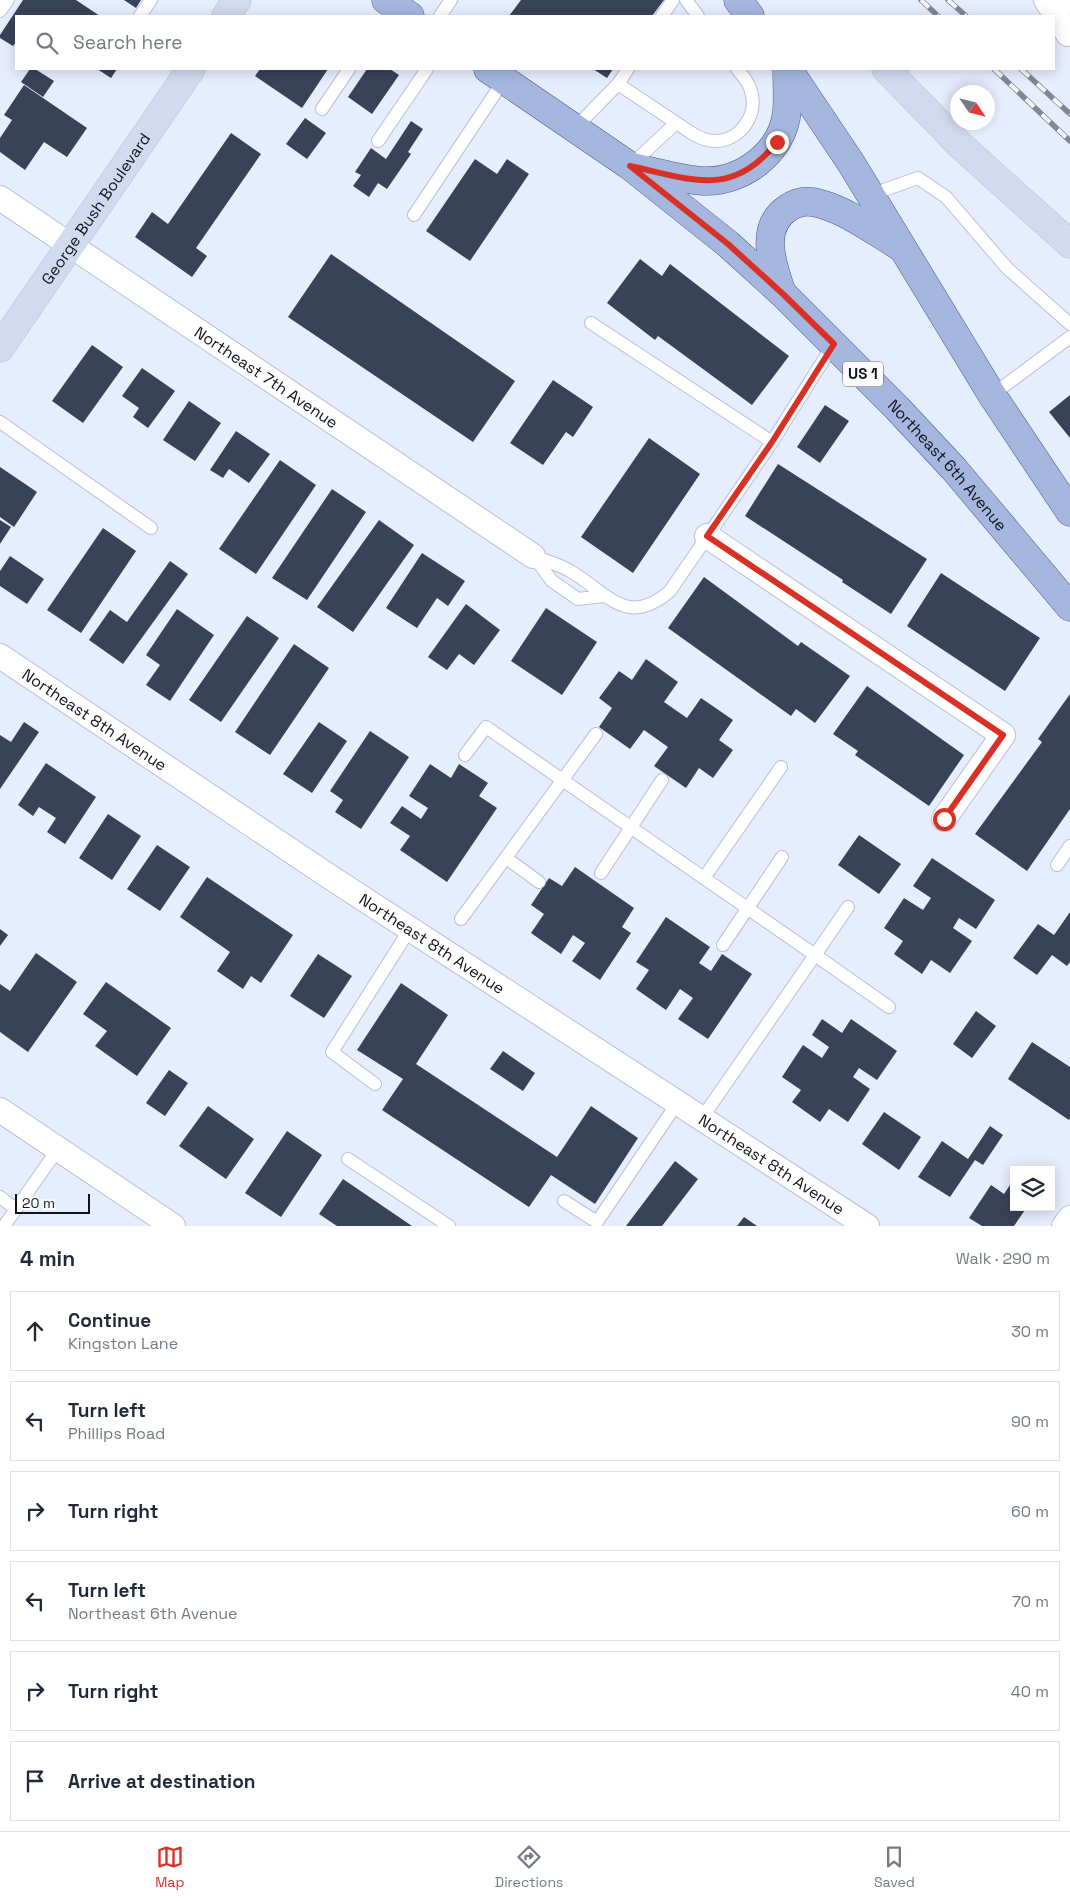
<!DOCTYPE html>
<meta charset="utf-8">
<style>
body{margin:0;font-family:"Space Grotesk",sans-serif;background:#f6f6f7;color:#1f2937}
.controls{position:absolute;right:15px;bottom:15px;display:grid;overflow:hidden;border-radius:0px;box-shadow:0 2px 12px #0003}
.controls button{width:45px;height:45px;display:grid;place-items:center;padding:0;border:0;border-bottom:1px solid #e0e1e3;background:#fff;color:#1f2937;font:25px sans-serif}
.compass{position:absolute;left:950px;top:85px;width:45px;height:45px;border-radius:50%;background:#fff;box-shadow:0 2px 12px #0003;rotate:125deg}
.scale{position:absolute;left:15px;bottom:12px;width:75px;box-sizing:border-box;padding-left:5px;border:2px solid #10141d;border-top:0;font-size:14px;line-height:18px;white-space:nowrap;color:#10141d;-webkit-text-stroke:4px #fafafa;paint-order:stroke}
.stop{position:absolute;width:15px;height:15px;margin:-11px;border:4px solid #d93025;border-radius:50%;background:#fff}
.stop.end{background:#d93025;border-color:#fff;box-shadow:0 1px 5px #0008}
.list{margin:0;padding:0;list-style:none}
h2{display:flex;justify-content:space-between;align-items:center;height:65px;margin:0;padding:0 20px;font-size:21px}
h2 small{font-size:16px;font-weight:400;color:#747a83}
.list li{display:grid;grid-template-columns:32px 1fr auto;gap:15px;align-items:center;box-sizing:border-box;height:80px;margin:0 10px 10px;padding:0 10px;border:1px solid #e0e1e3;border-radius:0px}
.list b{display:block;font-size:19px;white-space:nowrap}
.list p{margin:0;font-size:16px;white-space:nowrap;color:#747a83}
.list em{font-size:16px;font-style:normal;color:#747a83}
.icon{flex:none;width:28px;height:28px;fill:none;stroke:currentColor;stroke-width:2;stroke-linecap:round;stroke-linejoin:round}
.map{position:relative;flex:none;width:1070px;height:1226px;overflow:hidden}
.search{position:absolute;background:#fff;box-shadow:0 2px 12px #0003;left:15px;right:15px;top:15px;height:55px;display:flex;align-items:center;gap:12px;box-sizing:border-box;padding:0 18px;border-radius:0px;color:#747a83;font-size:19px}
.sheet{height:605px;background:#fff}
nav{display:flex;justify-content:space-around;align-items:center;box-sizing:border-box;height:70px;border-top:1px solid #e0e1e3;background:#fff;font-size:14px;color:#747a83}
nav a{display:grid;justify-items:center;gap:2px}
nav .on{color:#d93025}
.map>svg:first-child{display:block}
</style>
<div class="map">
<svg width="1070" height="1226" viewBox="0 0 1070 1226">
<rect width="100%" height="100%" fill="#e6edfd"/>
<path fill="#394358" d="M23 0H76L100 16H16V42L13 46 0 38V35Z
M124 0H141L136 8Z
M521 0H664L652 16H509Z
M30 69H35L54 81 43 97 21 82Z
M97 69H117L111 78Z
M260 69H328L302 108 255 76Z
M367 69H390L399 75 372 114 348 97Z
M593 69H613L607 78Z
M24 85 87 128 67 157 44 142 25 170 0 152V138L12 120 4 115Z
M305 118 326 133 307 159 286 144Z
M411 121 423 129 408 152 411 154 387 189 378 183 369 197 353 186 361 175 355 172 371 148 386 159Z
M231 133 261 154 196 248 207 256 192 277 135 237 152 212 168 224Z
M475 159 497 174 507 159 529 174 470 261 426 231Z
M331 254 515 381 473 442 288 317Z
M640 259 662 276 670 264 789 356 752 405 658 336 655 340 607 303Z
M92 345 123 367 83 423 52 401Z
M142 368 175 391 148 428 133 417 139 408 122 396Z
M553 380 593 407 573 437 566 432 543 465 510 443Z
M1070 395V438L1049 412Z
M189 401 221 423 195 461 163 440Z
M825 405 849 421 820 463 797 447Z
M236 431 270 454 249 483 229 469 223 478 210 470Z
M649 438 700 474 633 573 581 537Z
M280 460 316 485 256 574 219 549Z
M778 464 927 559 891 614 842 582 843 580 745 516Z
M0 467 37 492 14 527 0 517Z
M332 489 366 512 307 600 272 578Z
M0 520 11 527 0 544Z
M379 520 414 545 353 632 317 607Z
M103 528 136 551 81 633 47 610Z
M422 553 465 581 448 606 437 598 417 628 386 608Z
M10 556 44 579 27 604 0 586V571Z
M170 561 188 574 123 664 89 640 110 610 127 622Z
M941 573 1040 638 1005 691 907 626Z
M704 577 798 646 801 642 850 676 815 723 796 709 791 716 668 628Z
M466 604 500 630 474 665 459 654 447 670 428 657Z
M546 608 597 642 562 695 511 661Z
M177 609 214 635 170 701 146 685 160 665 146 655Z
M247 616 279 638 221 722 189 700Z
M294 644 329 668 270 755 235 732Z
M646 659 678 682 664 702 687 718 701 698 733 720 719 740 733 750 713 778 699 768 686 788 654 766 668 747 644 730 630 749 599 727 612 708 599 698 619 671 632 680Z
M867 686 964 755 929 806 855 755 858 751 833 734Z
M1070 694V809L1027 871 975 834 1042 742 1038 739Z
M24 722 39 732 0 789V735L11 742Z
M319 722 347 741 312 793 283 774Z
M370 731 409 757 361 829 335 812 343 800 330 791Z
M46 763 96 797 65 844 47 832 56 818 39 807 33 816 18 805Z
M430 764 451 778 459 764 488 783 479 796 497 808 447 882 400 850 410 836 390 823 402 806 421 819 428 808 409 796Z
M108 814 141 836 112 880 79 858Z
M859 835 901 864 879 894 838 865Z
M157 845 190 867 160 911 127 889Z
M932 858 995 900 976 929 959 918 953 928 972 941 950 973 931 960 922 974 894 954 903 941 884 928 904 898 923 910 931 898 913 886Z
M575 867 634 908 622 927 631 933 600 980 572 961 585 943 573 935 561 954 531 933 544 914 531 905 549 878 562 886Z
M207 877 293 935 261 983 251 976 243 989 217 971 230 952 180 917Z
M1070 912V962L1067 966 1052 955 1037 975 1013 958 1038 924 1054 935Z
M666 917 710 947 699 963 711 971 722 954 752 974 708 1039 678 1019 693 998 680 989 666 1010 636 989 649 970 636 962Z
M0 929 8 935 0 946Z
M36 953 77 982 28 1052 0 1032V984L10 991Z
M318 954 352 976 324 1018 290 996Z
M106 982 171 1028 137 1076 95 1046 107 1031 83 1014Z
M401 983 448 1015 416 1064 557 1157 591 1106 638 1138 595 1204 551 1175 529 1207 382 1110 403 1079 357 1050Z
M976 1011 996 1026 972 1058 953 1044Z
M822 1019 842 1033 851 1019 897 1051 877 1080 859 1068 853 1077 870 1089 848 1122 829 1109 820 1122 792 1102 801 1090 782 1077 803 1045 822 1058 829 1047 812 1035Z
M1032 1042 1070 1067V1118L1069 1120 1008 1079Z
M503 1051 535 1073 523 1091 490 1069Z
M169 1070 188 1083 165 1116 146 1103Z
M208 1106 254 1139 226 1179 179 1146Z
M884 1112 921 1137 899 1170 862 1144Z
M990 1126 1003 1135 983 1165 975 1160 950 1197 918 1177 942 1141 968 1159Z
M287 1131 322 1155 281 1217 245 1193Z
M675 1161 698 1179 662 1226H626Z
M343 1179 412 1226H337L319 1214Z
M1014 1179V1207H1027L1014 1226H982L969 1218 991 1185 1004 1194Z
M744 1217 757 1226H737Z"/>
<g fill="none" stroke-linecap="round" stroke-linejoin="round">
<g stroke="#b5c0d9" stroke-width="14">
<path id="lane" d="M686 0 698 16
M0 11 8 0
M140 16 151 0
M440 16 451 0
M662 16 673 0
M618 84 693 134C700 138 707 141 715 141 741 141 760 113 750 88 748 81 742 75 737 69
M322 109 349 69
M575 128 618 84 628 69
M378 141 427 69
M630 166 676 123
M870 195 918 178 946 197 1007 268 1070 324
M414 215 504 80
M591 323 772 442
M992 395 1070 337
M0 422 151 528
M533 556C545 561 559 564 570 571 607 592 626 629 670 591L772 442 833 345
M533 556 552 581 578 599 603 596
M465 755 486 727 815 955 848 907
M506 858 539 882
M1057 865 1070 846
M601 873 662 780
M704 878 781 767
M461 919 596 734
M723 945 782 857
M375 1084 332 1052 410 929
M702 1118 815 955 889 1007
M348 1159 449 1226
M0 1197 16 1209
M564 1201 597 1222 678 1102
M4 1226 58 1149"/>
</g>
<g stroke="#b5c0d9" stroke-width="26">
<g id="street">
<path d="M1046 0 1068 34"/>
<path d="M1067 0 1070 2"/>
<path id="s1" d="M0 198 533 556"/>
<path d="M707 536 1003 735 944 819"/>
<path id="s2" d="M0 656 330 877 867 1226"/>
<path d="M0 1110 173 1226"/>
<path d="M1064 1226 1070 1218"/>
</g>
</g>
<g stroke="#b5c0d9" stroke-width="29">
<g id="secondary">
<path d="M226 16 237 0"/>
<path d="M886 69 960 145 1070 244"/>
<path id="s3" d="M0 348 191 69"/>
</g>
</g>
<g stroke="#4a5d8d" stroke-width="29">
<g id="primary">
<path d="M386 0 410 16"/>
<path d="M738 0 750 16"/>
<path id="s4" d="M488 69 630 166 728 244 783 294 897 408 954 469 1070 607"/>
<path d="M788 69 851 163 992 395 1070 512"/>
<path d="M636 168C656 172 684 180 704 181 743 182 783 152 787 111 788 97 787 83 787 69"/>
<path d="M782 293C773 267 758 227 788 208 798 201 809 200 821 204 849 212 874 231 899 246"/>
</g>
</g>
<use href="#lane" stroke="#fff" stroke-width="12"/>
<use href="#street" stroke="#fff" stroke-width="24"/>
<use href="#secondary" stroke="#d2daef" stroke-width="28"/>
<use href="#primary" stroke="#a5b6df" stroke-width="28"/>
<g stroke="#828794" stroke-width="5.5">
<path id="rail" d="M921 0 938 16
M948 0 966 16
M994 69 1070 141
M1021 69 1070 114"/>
</g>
<use href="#rail" stroke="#fafafa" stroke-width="4" stroke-dasharray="11" stroke-linecap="butt"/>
</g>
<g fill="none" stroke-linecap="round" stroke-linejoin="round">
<path stroke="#d93025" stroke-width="6" d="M777 142C732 199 690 179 630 166L728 244 783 294 834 344 772 442 707 536 1003 735 944 819"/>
</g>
<g text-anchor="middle" stroke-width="5" stroke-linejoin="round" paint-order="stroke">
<rect fill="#fafafa" stroke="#56595f" stroke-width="1" x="843" y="361.5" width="40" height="25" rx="4"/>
<g font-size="15" font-weight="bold" fill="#10141d">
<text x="863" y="379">US 1</text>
</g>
<g font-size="16" fill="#10141d" stroke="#fafafa">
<text dy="6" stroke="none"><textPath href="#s3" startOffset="169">George Bush Boulevard</textPath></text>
<text dy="6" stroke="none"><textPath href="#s1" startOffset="321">Northeast 7th Avenue</textPath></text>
<text dy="6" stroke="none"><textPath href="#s4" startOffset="609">Northeast 6th Avenue</textPath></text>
<text dy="6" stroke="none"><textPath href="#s2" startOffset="114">Northeast 8th Avenue</textPath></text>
<text dy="6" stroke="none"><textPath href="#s2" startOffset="519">Northeast 8th Avenue</textPath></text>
<text dy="6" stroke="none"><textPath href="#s2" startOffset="924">Northeast 8th Avenue</textPath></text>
</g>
</g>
</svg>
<div class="controls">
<button><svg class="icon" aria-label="layers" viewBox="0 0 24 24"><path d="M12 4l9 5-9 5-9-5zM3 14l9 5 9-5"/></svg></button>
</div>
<svg class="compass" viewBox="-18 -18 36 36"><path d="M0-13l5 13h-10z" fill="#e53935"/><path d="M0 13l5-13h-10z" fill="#747a83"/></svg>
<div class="scale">20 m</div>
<div class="stop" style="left:944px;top:819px"></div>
<div class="stop end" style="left:777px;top:142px"></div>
<div class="search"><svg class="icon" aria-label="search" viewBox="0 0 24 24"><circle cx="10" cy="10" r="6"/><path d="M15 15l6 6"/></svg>Search here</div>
</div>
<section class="sheet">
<h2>4 min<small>Walk · 290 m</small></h2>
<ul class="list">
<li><svg class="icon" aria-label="ahead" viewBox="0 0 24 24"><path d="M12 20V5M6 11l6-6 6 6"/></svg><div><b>Continue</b><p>Kingston Lane</p></div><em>30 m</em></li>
<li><svg class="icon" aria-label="left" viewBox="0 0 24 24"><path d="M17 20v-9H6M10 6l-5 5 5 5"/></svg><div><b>Turn left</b><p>Phillips Road</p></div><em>90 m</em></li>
<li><svg class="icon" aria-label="right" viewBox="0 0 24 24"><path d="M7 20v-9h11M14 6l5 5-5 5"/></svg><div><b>Turn right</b></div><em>60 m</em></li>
<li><svg class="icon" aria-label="left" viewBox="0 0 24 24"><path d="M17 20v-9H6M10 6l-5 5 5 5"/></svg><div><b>Turn left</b><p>Northeast 6th Avenue</p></div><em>70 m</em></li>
<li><svg class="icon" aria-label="right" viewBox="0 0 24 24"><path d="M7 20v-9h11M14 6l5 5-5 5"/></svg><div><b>Turn right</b></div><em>40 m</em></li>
<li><svg class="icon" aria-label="arrive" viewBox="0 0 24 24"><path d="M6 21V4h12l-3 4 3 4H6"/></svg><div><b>Arrive at destination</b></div></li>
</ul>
</section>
<nav>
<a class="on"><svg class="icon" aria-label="map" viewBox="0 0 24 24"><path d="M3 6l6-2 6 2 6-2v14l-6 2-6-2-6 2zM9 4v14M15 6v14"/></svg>Map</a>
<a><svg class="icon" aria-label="directions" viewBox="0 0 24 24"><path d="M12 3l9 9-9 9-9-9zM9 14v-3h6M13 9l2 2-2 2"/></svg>Directions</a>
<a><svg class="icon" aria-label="saved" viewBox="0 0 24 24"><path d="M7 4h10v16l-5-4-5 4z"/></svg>Saved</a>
</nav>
